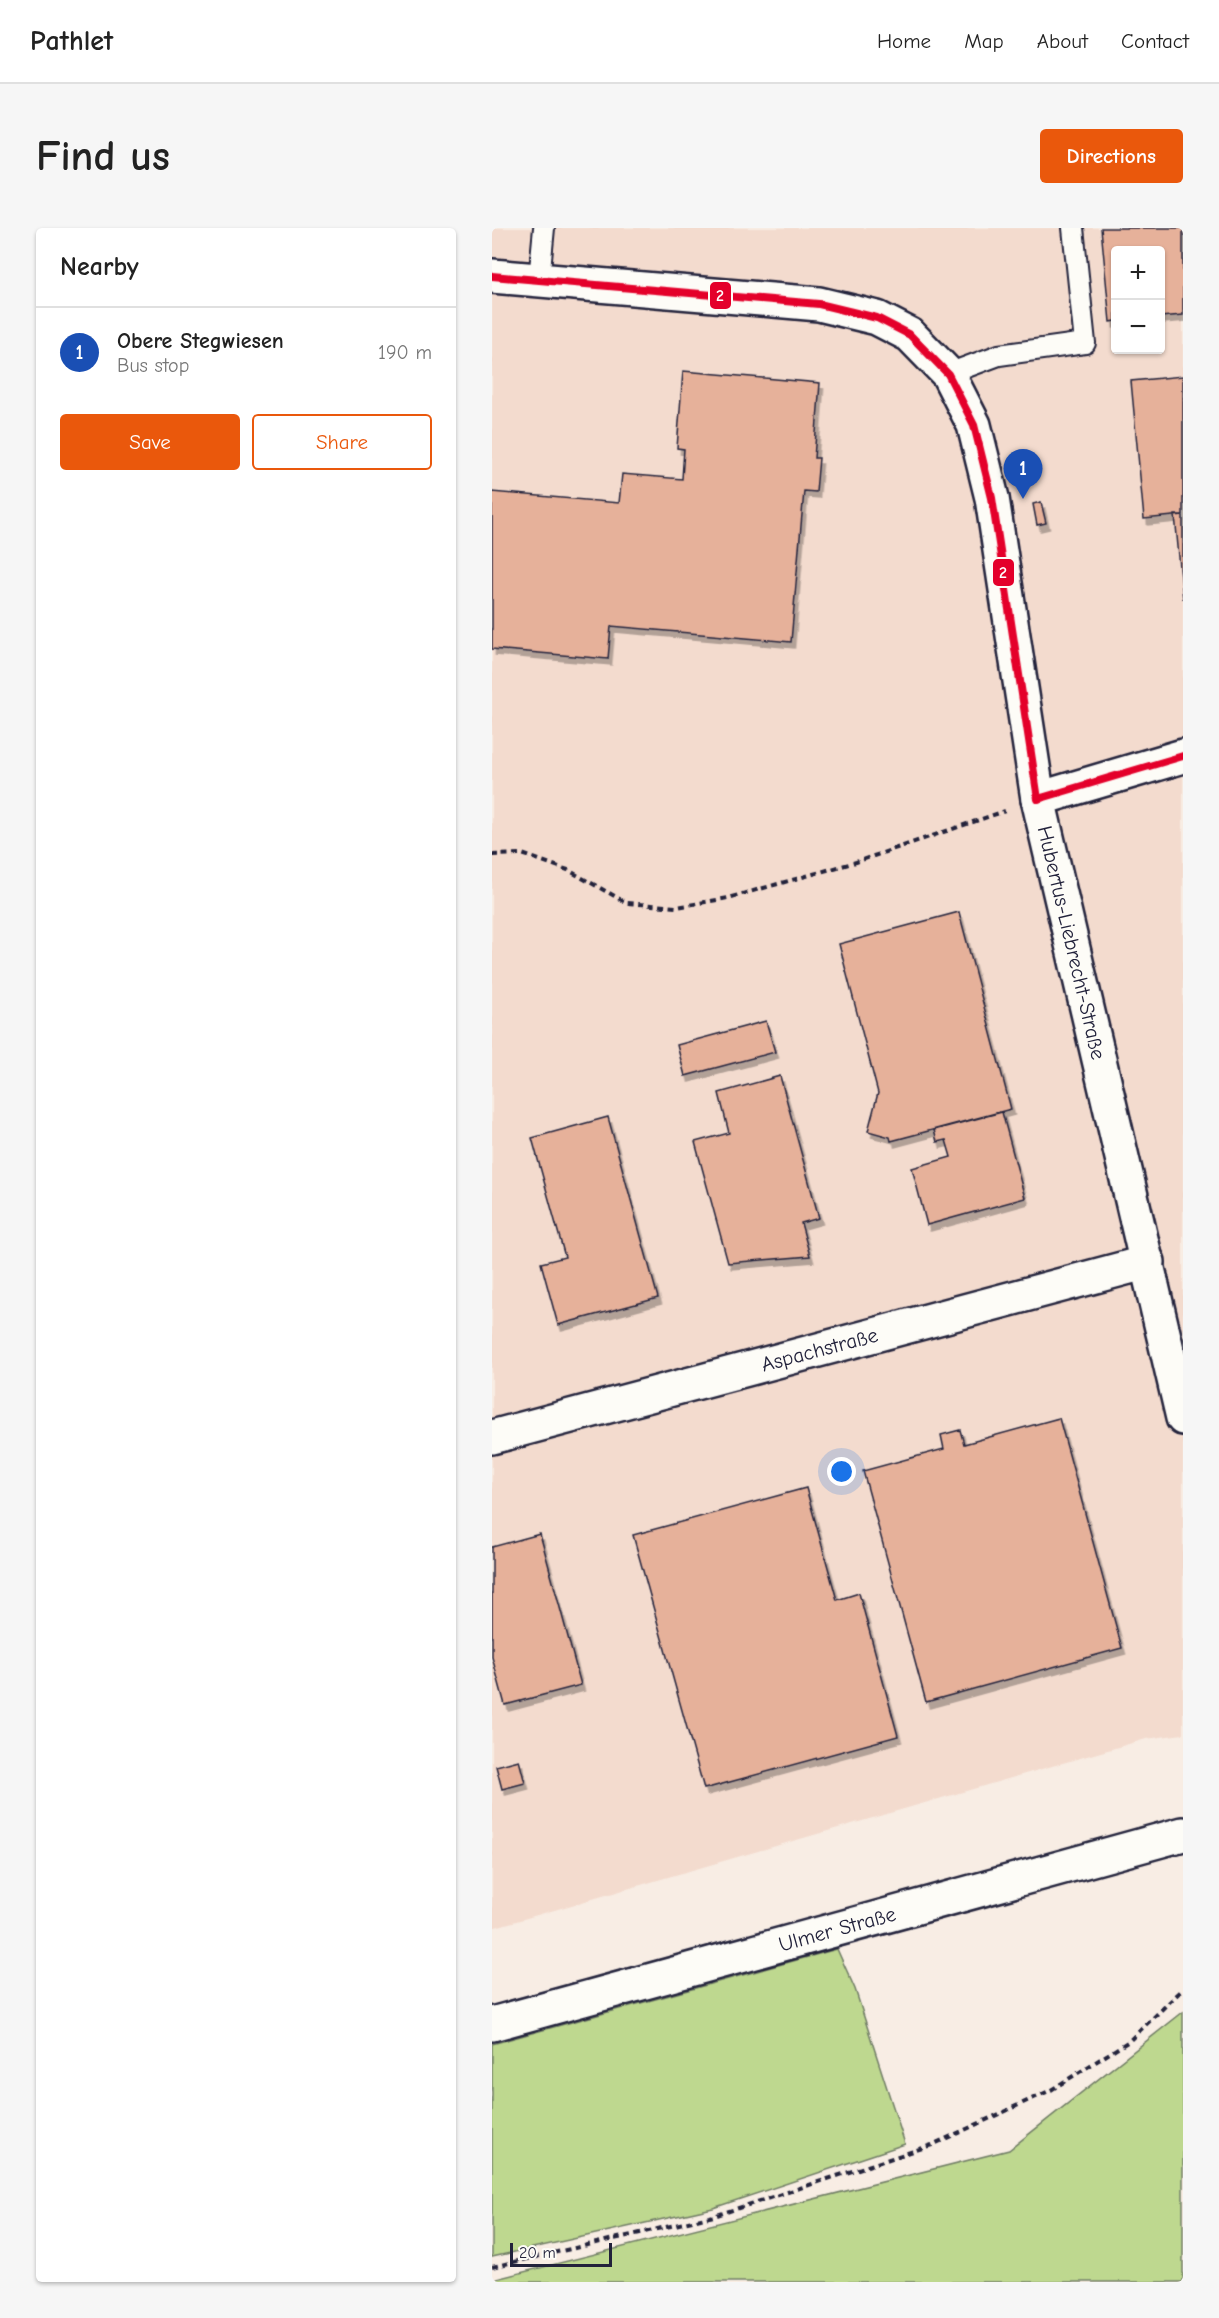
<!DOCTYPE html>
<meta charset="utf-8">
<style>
body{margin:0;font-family:"Comic Neue",sans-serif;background:#f6f6f6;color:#222}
.controls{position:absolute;right:18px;top:18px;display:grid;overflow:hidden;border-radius:6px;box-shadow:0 2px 4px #0004}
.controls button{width:54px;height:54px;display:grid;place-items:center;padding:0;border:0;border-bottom:2px solid #e0e0e0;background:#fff;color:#222;font:30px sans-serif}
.scale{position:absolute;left:18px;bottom:15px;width:102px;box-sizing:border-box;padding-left:6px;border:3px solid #22223b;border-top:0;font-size:16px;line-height:21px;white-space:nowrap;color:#22223b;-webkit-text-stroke:4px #fdfcf7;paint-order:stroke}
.you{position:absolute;left:350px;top:1244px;width:21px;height:21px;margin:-15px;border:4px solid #fff;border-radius:50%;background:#1a73e8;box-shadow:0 0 0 9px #1a73e833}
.badge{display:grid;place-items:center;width:39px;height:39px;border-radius:50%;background:#ea580c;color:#fff;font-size:20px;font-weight:700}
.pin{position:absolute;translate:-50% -50px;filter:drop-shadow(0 2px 3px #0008)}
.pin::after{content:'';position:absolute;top:32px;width:21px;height:18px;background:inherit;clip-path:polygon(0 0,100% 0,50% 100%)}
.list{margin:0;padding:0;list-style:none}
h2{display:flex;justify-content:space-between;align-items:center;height:78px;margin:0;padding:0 24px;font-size:26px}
h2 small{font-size:20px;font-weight:400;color:#767676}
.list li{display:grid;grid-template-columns:39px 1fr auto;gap:18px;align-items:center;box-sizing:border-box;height:90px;padding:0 24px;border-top:2px solid #e0e0e0}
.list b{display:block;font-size:22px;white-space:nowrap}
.list p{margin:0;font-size:20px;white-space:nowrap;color:#767676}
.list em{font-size:20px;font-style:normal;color:#767676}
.actions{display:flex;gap:12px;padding:18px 24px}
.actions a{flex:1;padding:14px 0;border:2px solid #ea580c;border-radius:6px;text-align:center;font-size:21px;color:#ea580c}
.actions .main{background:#ea580c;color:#fff}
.map{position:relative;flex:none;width:691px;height:2054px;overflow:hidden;border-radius:6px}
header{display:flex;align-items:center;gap:36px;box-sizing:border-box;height:84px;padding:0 30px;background:#fff;border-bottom:2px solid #e0e0e0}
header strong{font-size:28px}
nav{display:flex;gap:33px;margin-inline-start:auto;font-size:21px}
.intro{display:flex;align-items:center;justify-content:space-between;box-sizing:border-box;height:144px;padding:0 36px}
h1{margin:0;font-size:42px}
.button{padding:15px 27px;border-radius:6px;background:#ea580c;color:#fff;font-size:21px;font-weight:700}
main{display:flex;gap:36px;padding:0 36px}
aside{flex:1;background:#fff;border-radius:6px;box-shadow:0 2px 4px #0004}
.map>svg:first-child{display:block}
</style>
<header>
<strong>Pathlet</strong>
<nav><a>Home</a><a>Map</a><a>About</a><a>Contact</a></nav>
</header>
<div class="intro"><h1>Find us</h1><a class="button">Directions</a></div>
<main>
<aside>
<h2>Nearby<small></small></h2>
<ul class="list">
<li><span class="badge" style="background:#1a4fb4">1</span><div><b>Obere Stegwiesen</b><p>Bus stop</p></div><em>190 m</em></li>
</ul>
<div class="actions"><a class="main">Save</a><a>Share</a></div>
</aside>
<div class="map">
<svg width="691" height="2054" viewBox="0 0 691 2054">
<defs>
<filter id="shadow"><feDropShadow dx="3.5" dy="6" stdDeviation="0" flood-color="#0004"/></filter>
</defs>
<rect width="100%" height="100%" fill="#f8ede4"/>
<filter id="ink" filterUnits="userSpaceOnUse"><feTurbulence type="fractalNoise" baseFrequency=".0167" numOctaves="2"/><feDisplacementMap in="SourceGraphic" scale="12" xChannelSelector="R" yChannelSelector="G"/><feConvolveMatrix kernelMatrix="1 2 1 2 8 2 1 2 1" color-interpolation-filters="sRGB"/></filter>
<g filter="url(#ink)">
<path fill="#f3dbce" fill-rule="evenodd" d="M0 0H691V1506L654 1511 0 1700ZM624 22H668V122H624Z"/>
<path fill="#bed88f" stroke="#707d65" stroke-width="1.5" d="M345 1721 363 1761 413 1916 221 1980 0 2029V1816Z
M691 1784V2054H0V2052L517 1922Z"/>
<path fill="#e6b19a" stroke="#22223b" stroke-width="1.5" filter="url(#shadow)" d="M609 0H691V87L668 89V22H624V93L618 94Z
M191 143 328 155 322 230H327L324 264 312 263 299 414 119 398 116 431 0 421V264L127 275 130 246 190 251 192 221 185 220Z
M691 148V287L652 291 639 153Z
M549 274 554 295 545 297 541 276Z
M683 287H691V371Z
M467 684 519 881 399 913 398 909 376 903 386 865 347 716Z
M274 793 283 824 193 848 185 817Z
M288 848 327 990 309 995 318 1028 236 1035 203 914 237 905 227 865Z
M510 884 533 970 435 997 420 940 459 929 454 912 445 914 442 902Z
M116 889 166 1070 66 1097 49 1035 73 1029 40 910Z
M567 1190 630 1420 434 1474 371 1243 452 1221 449 1207 468 1202 472 1216Z
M314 1260 345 1372 367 1365 406 1508 212 1561 141 1307Z
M48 1306 89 1457 13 1477 0 1429V1319Z
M27 1532 33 1555 10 1561 4 1538Z"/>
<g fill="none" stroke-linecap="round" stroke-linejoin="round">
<g stroke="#22223b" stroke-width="24">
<path id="lane" d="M47 52 52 0
M456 146 507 127 593 115 581 0"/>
</g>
<g stroke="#22223b" stroke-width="38">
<g id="street">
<path id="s1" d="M0 48 327 76 385 90 418 107 456 146 482 197 500 270 546 571 691 1190"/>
<path d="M546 571 691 528"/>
<path id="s2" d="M0 1209 656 1034"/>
</g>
</g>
<g stroke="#22223b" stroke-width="38">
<g id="secondary">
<path id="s3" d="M0 1796 691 1606"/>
</g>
</g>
<path stroke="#22223b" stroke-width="4" stroke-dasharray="6 4.5" stroke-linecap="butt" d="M0 627 30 626 76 642 135 675 185 679 236 670 364 634 513 583
M0 2039 222 1988 440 1917 559 1862 637 1813 691 1761"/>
<use href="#lane" stroke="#fdfcf7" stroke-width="20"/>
<use href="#street" stroke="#fdfcf7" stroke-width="33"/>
<use href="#secondary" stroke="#fdfcf7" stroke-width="33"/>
<g stroke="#fdfcf7" stroke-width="12">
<path id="bus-1" d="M0 48 327 76 385 90 418 107 456 146 482 197 500 270 546 571
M546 571 691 528"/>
</g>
<use href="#bus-1" stroke="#e4002b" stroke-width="8"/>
</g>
</g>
<g text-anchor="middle" stroke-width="6" stroke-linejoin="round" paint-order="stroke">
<g font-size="21" fill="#22223b" stroke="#fdfcf7">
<text dy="7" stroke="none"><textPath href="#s1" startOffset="1064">Hubertus-Liebrecht-Straße</textPath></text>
<text dy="7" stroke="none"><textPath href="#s2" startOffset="339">Aspachstraße</textPath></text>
<text dy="7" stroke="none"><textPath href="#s3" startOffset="358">Ulmer Straße</textPath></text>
</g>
</g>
<g stroke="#fdfcf7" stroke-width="2">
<rect x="217" y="53" width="23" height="29" rx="6" fill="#e4002b"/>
<rect x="500" y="330" width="23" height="29" rx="6" fill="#e4002b"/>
</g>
<g font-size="16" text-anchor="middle" font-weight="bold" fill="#fff">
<text x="228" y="73">2</text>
<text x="511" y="350">2</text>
</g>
</svg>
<div class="controls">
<button>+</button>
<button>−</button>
</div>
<div class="scale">20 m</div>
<div class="you"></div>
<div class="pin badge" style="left:531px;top:271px;background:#1a4fb4">1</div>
</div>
</main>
